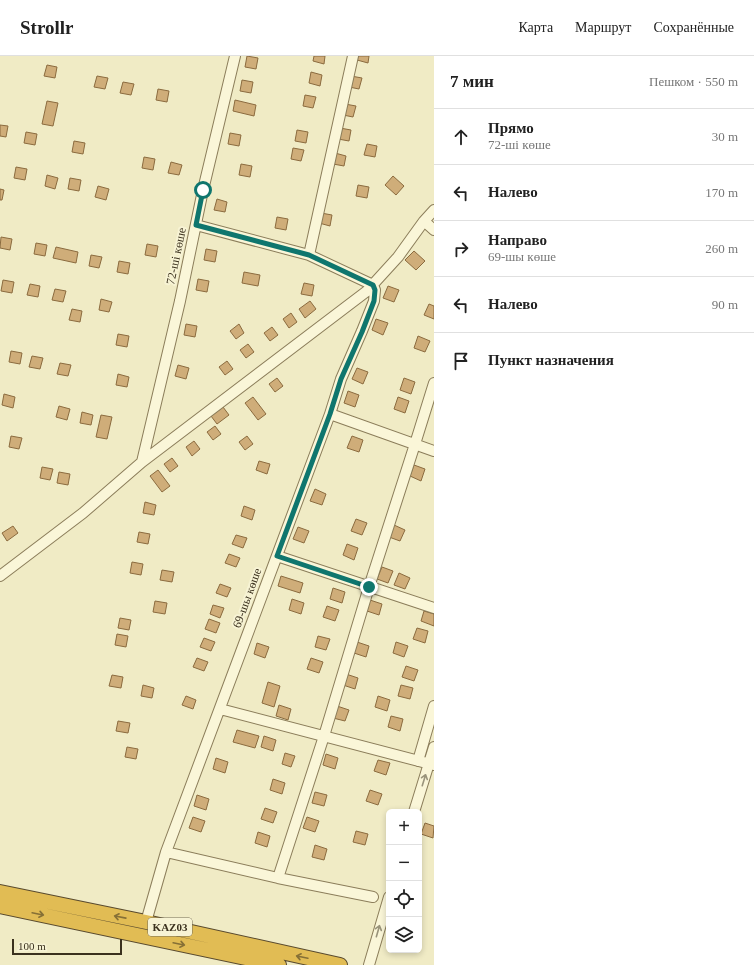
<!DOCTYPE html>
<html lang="ru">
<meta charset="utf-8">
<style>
body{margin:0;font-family:Georgia,serif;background:#f2f2f2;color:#222}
.controls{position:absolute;right:12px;bottom:12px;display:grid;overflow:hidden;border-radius:6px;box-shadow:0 2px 6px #0003}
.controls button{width:36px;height:36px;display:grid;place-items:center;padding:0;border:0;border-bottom:1px solid #e0e0e0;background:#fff;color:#222;font:20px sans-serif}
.scale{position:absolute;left:12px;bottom:10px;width:110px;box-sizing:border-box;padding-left:4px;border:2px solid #3b311e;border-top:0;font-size:11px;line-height:14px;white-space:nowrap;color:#3b311e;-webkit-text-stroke:3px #f7f3d4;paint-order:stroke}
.stop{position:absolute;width:12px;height:12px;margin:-9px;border:3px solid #0f766e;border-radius:50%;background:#fff}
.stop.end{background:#0f766e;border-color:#fff;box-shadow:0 1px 4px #0008}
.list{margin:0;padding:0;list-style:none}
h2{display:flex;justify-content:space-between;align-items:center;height:52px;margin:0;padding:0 16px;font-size:17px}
h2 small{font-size:13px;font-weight:400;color:#767676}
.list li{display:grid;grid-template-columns:26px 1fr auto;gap:12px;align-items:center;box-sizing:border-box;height:56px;padding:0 16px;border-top:1px solid #e0e0e0}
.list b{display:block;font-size:15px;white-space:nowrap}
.list p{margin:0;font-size:13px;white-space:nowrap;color:#767676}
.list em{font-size:13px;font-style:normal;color:#767676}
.icon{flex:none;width:22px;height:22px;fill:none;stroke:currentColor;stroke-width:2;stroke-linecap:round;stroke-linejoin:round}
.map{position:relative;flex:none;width:434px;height:909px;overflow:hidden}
header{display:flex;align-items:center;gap:24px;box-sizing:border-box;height:56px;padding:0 20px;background:#fff;border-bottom:1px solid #e0e0e0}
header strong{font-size:19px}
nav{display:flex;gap:22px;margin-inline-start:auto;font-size:14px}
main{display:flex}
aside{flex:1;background:#fff}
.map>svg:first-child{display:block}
</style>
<header>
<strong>Strollr</strong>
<nav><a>Карта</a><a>Маршрут</a><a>Сохранённые</a></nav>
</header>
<main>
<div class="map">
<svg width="434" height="909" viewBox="0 0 434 909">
<rect width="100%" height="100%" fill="#f0ebc5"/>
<path fill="#cfad79" stroke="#8b6b3f" d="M247 0 258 2 256 13 245 11Z
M314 0H325L324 8 313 5Z
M358 0H369L368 7 357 4Z
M47 9 57 11 55 22 44 20Z
M311 16 322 19 320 30 309 27Z
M97 20 108 22 105 33 94 31Z
M351 20 362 22 359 33 349 31Z
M242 24 253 26 251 37 240 35Z
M123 26 134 28 131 39 120 37Z
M158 33 169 35 167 46 156 44Z
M305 39 316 41 313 52 303 50Z
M235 44 256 49 254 60 233 55Z
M47 45 58 47 53 70 42 68Z
M345 48 356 50 353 61 343 59Z
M0 69 8 70 6 81 0 80Z
M340 72 351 74 349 85 338 83Z
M297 74 308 76 306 87 295 85Z
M26 76 37 78 35 89 24 87Z
M230 77 241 79 239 90 228 88Z
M74 85 85 87 83 98 72 96Z
M367 88 377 90 375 101 364 99Z
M293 92 304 94 301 105 291 103Z
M335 97 346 100 344 110 333 108Z
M144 101 155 103 153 114 142 112Z
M171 106 182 109 179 119 168 117Z
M241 108 252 110 250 121 239 119Z
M16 111 27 113 25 124 14 122Z
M47 119 58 122 55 133 45 130Z
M393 120 404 130 396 139 385 129Z
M70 122 81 124 79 135 68 133Z
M358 129 369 131 367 142 356 140Z
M98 130 109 133 106 144 95 141Z
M0 133 4 134 2 144H0Z
M217 143 227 146 225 156 214 154Z
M321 157 332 159 330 170 319 167Z
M277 161 288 163 286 174 275 172Z
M1 181 12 183 10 194 0 192Z
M36 187 47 189 45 200 34 198Z
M147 188 158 190 156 201 145 199Z
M56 191 78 196 76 207 53 202Z
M206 193 217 195 215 206 204 204Z
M414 195 425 205 416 214 405 204Z
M91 199 102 201 99 212 89 210Z
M119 205 130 207 128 218 117 216Z
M244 216 260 219 258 230 242 227Z
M198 223 209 225 207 236 196 234Z
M3 224 14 226 12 237 1 235Z
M304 227 314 229 312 240 301 238Z
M30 228 40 230 38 241 27 239Z
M388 230 399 234 394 246 383 242Z
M55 233 66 235 63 246 52 244Z
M101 243 112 246 109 256 99 254Z
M310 245 316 253 305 262 299 253Z
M429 248 434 250V263L424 259Z
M72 253 82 255 80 266 69 264Z
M291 257 297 266 289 272 283 263Z
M376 263 388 267 383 279 372 274Z
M186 268 197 270 195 281 184 279Z
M239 268 244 277 236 283 230 275Z
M272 271 278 279 270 285 264 277Z
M118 278 129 280 127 291 116 289Z
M418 280 430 285 425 296 414 292Z
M248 288 254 296 246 302 240 294Z
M11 295 22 297 20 308 9 306Z
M32 300 43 302 40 313 29 311Z
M227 305 233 313 225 319 219 311Z
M60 307 71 309 68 320 57 318Z
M178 309 189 312 186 323 175 320Z
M357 312 368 316 363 328 352 323Z
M118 318 129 321 127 331 116 329Z
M277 322 283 330 275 336 269 328Z
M404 322 415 326 411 338 400 334Z
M348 335 359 339 355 351 344 347Z
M4 338 15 341 13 352 2 349Z
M253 341 266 358 258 364 245 347Z
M398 341 409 345 405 357 394 353Z
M59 350 70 353 67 364 56 361Z
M223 351 229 359 217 368 211 360Z
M82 356 93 359 91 369 80 367Z
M101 359 112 361 107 383 96 381Z
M215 370 221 378 213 384 207 376Z
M11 380 22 382 19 393 9 391Z
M247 380 253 388 245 394 239 386Z
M352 380 363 384 359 396 347 392Z
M194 385 200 393 192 400 186 391Z
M172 402 178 410 170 416 164 408Z
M259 405 270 408 267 418 256 414Z
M414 409 425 413 421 425 410 420Z
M42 411 53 413 50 424 40 422Z
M158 414 170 430 162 436 150 420Z
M59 416 70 418 68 429 57 427Z
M315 433 326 438 322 449 310 445Z
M145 446 156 449 154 459 143 457Z
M244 450 255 454 252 464 241 460Z
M356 463 367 467 362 479 351 475Z
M394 469 405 474 400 485 389 481Z
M13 470 18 477 7 485 2 477Z
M298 471 309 475 304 487 293 483Z
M139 476 150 478 148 488 137 486Z
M236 479 247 482 243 492 232 488Z
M347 488 358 492 354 504 343 499Z
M229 498 240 502 236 511 225 507Z
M132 506 143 508 141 519 130 517Z
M382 511 393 515 388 527 377 523Z
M162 514 174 516 172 526 160 524Z
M399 517 410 522 405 533 394 529Z
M281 520 303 527 300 537 278 530Z
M220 528 231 532 227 541 216 537Z
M333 532 345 536 342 547 330 543Z
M292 543 304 547 301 558 289 554Z
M370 544 382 548 379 559 367 555Z
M155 545 167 547 165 558 153 556Z
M213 549 224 552 220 562 210 558Z
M327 550 339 554 335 565 323 561Z
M424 555 434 558V570L421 565Z
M120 562 131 564 129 574 118 572Z
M209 563 220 567 216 577 205 573Z
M417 572 428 575 425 587 413 583Z
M117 578 128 580 126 591 115 589Z
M318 580 330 583 326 594 315 591Z
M204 582 215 586 211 595 200 591Z
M357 586 369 590 366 601 354 597Z
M396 586 408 590 404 601 393 597Z
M257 587 269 591 265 602 254 598Z
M197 602 208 606 204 615 193 611Z
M311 602 323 606 319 617 307 613Z
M406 610 418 614 414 625 402 621Z
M346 618 358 622 355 633 343 629Z
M112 619 123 621 121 632 109 630Z
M268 626 280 630 274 651 262 647Z
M143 629 154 632 152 642 141 640Z
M401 629 413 632 410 643 398 640Z
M186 640 196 644 193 653 182 649Z
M378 640 390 644 387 655 375 651Z
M279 649 291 653 288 664 276 660Z
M337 650 349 654 345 665 333 662Z
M391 660 403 663 400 675 388 671Z
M118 665 130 667 128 677 116 675Z
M237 674 259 680 255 692 233 686Z
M264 680 276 684 273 695 261 691Z
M127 691 138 693 136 703 125 701Z
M285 697 295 700 291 711 282 708Z
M326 698 338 702 335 713 323 709Z
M216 702 228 706 225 717 213 713Z
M378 704 390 707 386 719 374 715Z
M273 723 285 727 282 738 270 734Z
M370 734 382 738 378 749 366 745Z
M315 736 327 739 324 750 312 747Z
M197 739 209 743 206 754 194 750Z
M265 752 277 756 273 767 261 763Z
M193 761 205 765 201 776 189 772Z
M307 761 319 765 315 776 303 772Z
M425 767 434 770 433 782 421 778Z
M356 775 368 778 365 789 353 786Z
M258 776 270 780 267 791 255 787Z
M315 789 327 793 324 804 312 801Z"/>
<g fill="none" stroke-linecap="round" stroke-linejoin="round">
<g stroke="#8b7d5a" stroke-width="12">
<path id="minor" d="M424 165 434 174
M309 199 353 0
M330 358 434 395
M142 406 180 245 203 134 235 0
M277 500 434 552
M0 520 83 457 142 406 367 235 398 201 424 165 434 154
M220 653 434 709
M418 705 434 650
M414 756 434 691
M166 796 278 822 373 841
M278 822 324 680 369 531 415 388 434 327
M146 866 166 796 330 358 341 323 362 275 374 245 375 234 373 229 309 199 196 169
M369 909 389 841"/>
</g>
<g stroke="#594a2e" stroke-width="16">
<path id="highway" d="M0 836 146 866 340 909
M0 850 279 909"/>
</g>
<use href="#minor" stroke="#faf6d8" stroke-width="10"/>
<use href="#highway" stroke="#e1bc54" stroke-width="14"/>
</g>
<defs><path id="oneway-shaft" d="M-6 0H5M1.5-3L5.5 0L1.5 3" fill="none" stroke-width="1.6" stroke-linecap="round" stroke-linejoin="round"/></defs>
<g stroke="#9a947b">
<use href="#oneway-shaft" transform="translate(424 724) rotate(-73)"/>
<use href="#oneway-shaft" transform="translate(378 875) rotate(-74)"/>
</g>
<g stroke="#867036">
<use href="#oneway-shaft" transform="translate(38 858) rotate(12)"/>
<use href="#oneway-shaft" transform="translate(120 861) rotate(-169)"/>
<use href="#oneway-shaft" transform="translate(179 888) rotate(12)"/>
<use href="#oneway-shaft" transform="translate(302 901) rotate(-168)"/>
</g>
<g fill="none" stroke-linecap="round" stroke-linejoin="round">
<path stroke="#0f766e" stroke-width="5" d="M203 134 196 169 309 199 373 229 375 234 374 245 362 276 341 323 330 358 277 500 369 531"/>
</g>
<g text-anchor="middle" stroke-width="4" stroke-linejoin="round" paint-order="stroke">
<rect fill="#f7f3d4" stroke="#736b55" stroke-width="1" x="148" y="862" width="44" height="18" rx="3"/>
<g font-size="11" font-weight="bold" fill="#3b311e">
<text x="170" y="875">KАZ03</text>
</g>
<g font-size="12" fill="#3b311e" stroke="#f7f3d4">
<text transform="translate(176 200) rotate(-78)" y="4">72-ші көше</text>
<text transform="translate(247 542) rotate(-70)" y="4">69-шы көше</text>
</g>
</g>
</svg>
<div class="controls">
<button>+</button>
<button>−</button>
<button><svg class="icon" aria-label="locate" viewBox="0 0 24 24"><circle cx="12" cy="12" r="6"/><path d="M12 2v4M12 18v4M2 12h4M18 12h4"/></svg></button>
<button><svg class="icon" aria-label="layers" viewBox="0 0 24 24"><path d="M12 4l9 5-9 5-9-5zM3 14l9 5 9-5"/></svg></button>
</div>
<div class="scale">100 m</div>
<div class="stop" style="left:203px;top:134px"></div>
<div class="stop end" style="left:369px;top:531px"></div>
</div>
<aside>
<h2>7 мин<small>Пешком · 550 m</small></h2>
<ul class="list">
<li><svg class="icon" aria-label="ahead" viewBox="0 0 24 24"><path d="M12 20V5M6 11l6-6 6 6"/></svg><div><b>Прямо</b><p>72-ші көше</p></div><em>30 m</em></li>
<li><svg class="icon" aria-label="left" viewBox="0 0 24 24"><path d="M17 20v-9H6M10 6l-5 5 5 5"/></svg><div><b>Налево</b></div><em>170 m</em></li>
<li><svg class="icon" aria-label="right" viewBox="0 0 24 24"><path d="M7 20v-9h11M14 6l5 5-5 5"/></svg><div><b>Направо</b><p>69-шы көше</p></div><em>260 m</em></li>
<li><svg class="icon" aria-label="left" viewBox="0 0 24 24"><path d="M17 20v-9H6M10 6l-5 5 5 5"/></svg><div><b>Налево</b></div><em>90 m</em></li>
<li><svg class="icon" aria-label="arrive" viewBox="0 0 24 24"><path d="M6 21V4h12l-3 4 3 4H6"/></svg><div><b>Пункт назначения</b></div></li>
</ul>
</aside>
</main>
